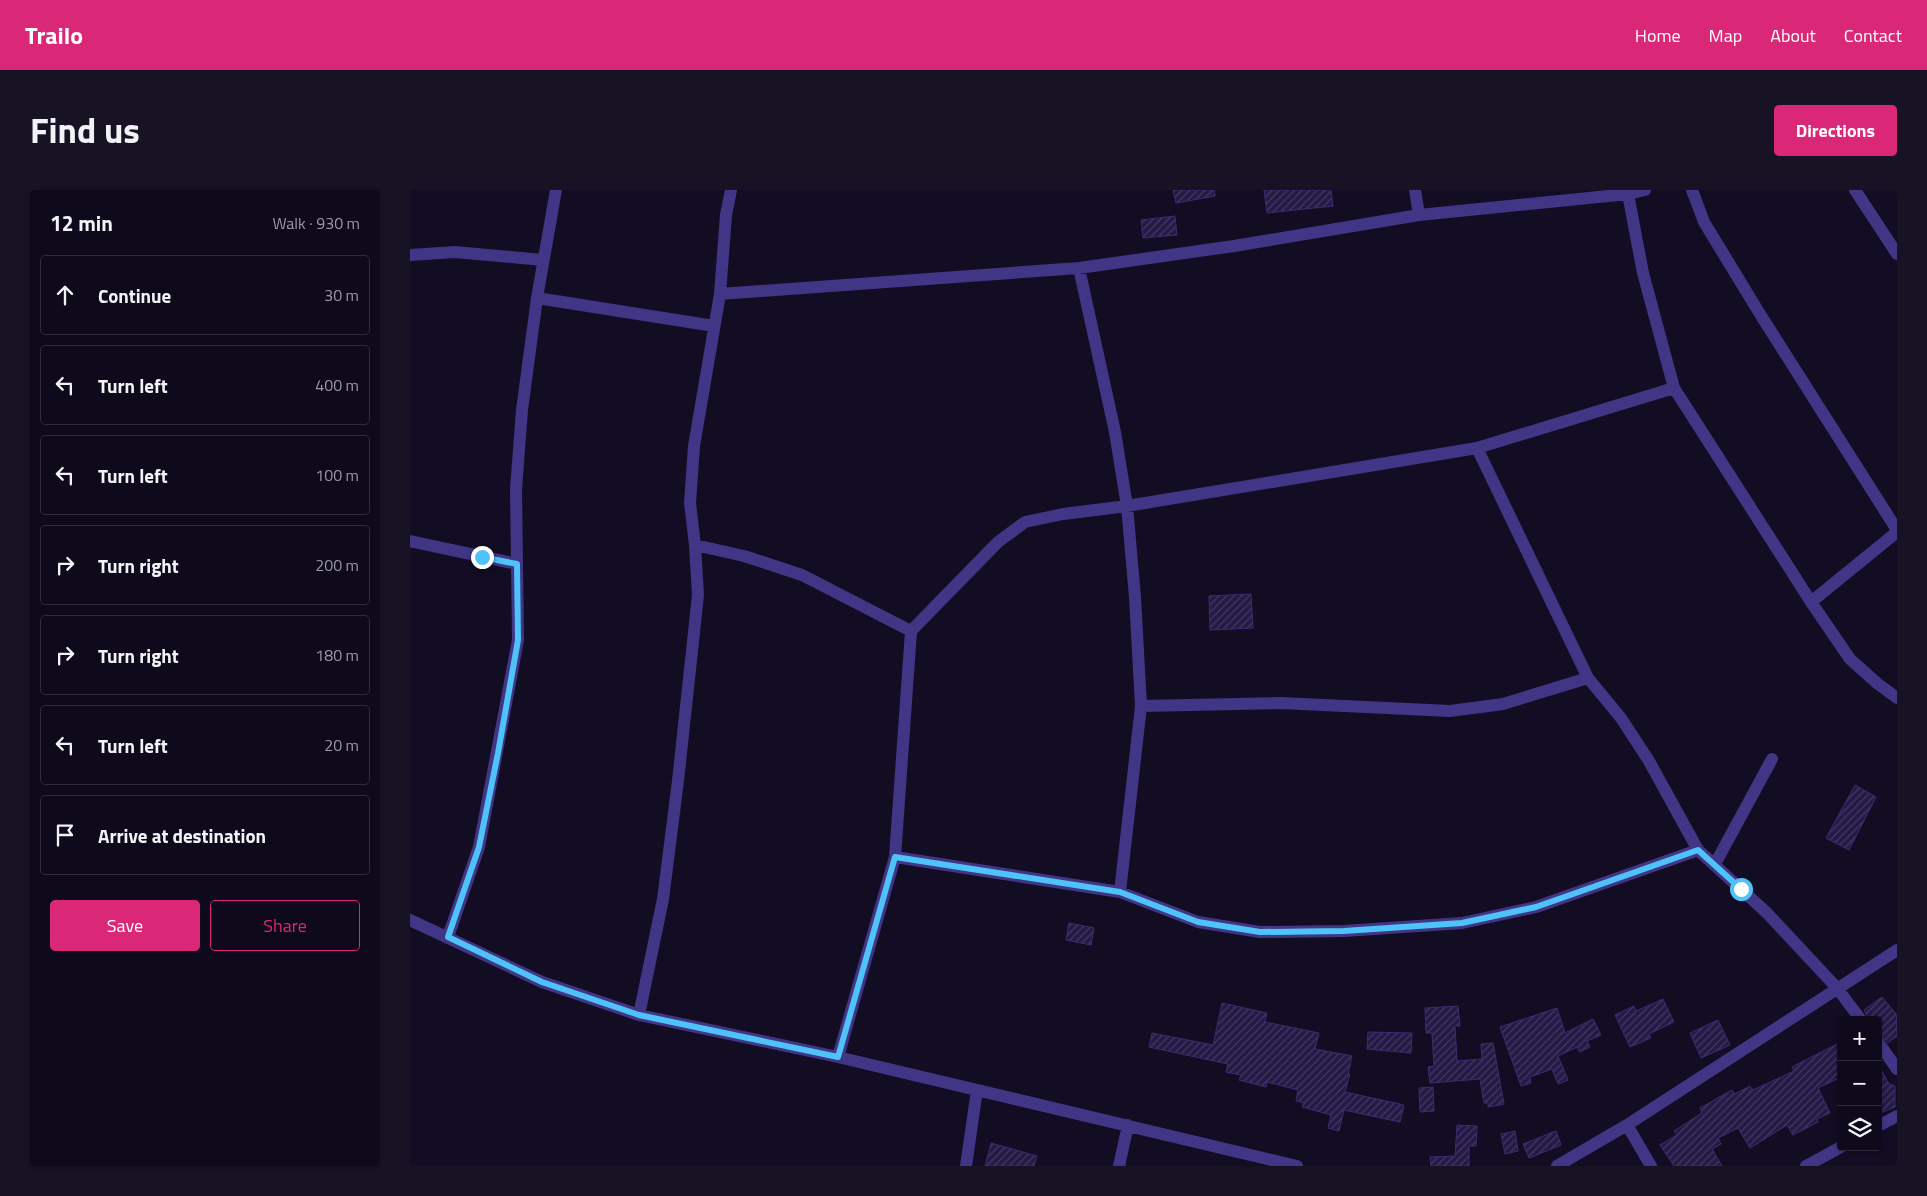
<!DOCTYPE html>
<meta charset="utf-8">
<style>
body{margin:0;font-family:"Titillium Web",sans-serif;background:#171324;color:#f1f3f6}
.controls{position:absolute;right:15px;bottom:15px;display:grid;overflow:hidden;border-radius:5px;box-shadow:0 1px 4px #0004}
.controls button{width:45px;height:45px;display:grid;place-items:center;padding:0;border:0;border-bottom:1px solid #2e2b3a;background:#0e0a1b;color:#f1f3f6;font:25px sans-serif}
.stop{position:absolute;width:15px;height:15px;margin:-11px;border:4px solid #4fc3f7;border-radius:50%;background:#fff}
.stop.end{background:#4fc3f7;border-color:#fff;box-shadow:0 1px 5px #0008}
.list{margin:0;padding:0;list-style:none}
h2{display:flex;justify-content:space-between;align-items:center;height:65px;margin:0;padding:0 20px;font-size:21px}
h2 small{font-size:16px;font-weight:400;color:#9b9aa3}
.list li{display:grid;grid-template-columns:32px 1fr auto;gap:15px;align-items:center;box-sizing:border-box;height:80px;margin:0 10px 10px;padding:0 10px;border:1px solid #2e2b3a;border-radius:5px}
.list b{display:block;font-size:19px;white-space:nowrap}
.list em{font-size:16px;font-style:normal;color:#9b9aa3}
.actions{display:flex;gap:10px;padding:15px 20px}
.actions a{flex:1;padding:11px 0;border:1px solid #db2777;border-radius:5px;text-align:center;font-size:18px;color:#db2777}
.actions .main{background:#db2777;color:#fff}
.icon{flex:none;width:28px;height:28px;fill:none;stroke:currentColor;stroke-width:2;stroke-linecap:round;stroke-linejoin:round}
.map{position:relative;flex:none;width:1487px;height:976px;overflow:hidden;border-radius:5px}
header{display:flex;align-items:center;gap:30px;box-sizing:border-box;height:70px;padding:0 25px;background:#db2777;color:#fff}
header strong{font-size:24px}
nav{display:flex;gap:28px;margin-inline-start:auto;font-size:18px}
.intro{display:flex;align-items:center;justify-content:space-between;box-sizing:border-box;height:120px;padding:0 30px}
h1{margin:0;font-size:35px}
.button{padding:12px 22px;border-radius:5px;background:#db2777;color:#fff;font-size:18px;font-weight:700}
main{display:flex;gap:30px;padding:0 30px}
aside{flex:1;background:#0e0a1b;border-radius:5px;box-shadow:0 1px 4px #0004}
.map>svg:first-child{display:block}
</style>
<header>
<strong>Trailo</strong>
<nav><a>Home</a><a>Map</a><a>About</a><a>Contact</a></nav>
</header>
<div class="intro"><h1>Find us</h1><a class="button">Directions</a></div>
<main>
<aside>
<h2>12 min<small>Walk · 930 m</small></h2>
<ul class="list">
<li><svg class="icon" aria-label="ahead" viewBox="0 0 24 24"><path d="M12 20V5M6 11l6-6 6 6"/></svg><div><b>Continue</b></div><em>30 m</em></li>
<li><svg class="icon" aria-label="left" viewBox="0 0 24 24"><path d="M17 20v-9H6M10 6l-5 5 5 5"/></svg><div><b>Turn left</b></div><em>400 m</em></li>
<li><svg class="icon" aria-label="left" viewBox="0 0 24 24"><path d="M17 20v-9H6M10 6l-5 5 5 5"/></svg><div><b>Turn left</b></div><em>100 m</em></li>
<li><svg class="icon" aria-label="right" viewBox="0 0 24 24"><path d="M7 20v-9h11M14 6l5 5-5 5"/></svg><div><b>Turn right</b></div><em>200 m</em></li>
<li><svg class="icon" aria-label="right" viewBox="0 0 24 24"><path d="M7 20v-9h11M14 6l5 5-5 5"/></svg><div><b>Turn right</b></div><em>180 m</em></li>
<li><svg class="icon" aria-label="left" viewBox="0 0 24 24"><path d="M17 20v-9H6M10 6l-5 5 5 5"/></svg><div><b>Turn left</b></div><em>20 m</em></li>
<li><svg class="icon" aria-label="arrive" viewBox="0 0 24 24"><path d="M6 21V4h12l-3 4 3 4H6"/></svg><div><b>Arrive at destination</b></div></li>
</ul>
<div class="actions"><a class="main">Save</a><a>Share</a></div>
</aside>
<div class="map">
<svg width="1487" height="976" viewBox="0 0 1487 976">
<defs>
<pattern id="building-hatch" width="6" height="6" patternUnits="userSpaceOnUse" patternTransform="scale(1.25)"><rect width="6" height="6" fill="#251946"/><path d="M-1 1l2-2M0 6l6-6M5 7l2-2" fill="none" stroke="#443962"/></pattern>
</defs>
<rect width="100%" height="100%" fill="#130d24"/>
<path fill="url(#building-hatch)" stroke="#3e2a73" d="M763 0H804L805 6 766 13Z
M854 0H921L923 16 857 23Z
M765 26 767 45 733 48 731 30Z
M841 404 843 438 800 440 799 406Z
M1445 595 1466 607 1439 660 1416 648Z
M659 733 684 738 681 755 656 750Z
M1472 807 1487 825V846L1478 853 1468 842V830H1459L1454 820Z
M1253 809 1264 832 1239 844 1241 848 1220 857 1205 825 1224 816 1226 821Z
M812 813 857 823 855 832 909 843 905 859 942 866 938 884H940L935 902 994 915 990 932 934 920 929 941 918 938 921 925 892 917 894 913 886 911 888 900 857 892 856 897 829 890 831 885 816 882 818 874 739 857 742 843 803 855Z
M1048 816 1050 836H1045L1047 871 1072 869 1071 854 1083 853 1094 914 1078 917V913H1074L1070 889 1020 893 1018 877 1024 876 1022 843H1016L1015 818Z
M1147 818 1155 843 1183 829 1191 845 1177 851 1180 857 1170 862 1167 857 1148 866 1158 890 1148 894 1142 879 1120 887 1121 893 1111 896 1090 837Z
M1308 830 1320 855 1291 868 1280 843Z
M958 842 1002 843 1001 863 957 859Z
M1431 852V887L1408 898 1420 923 1407 929 1408 932 1383 945 1377 935 1340 958 1328 938 1308 948 1311 954 1302 959 1312 976H1264L1250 955 1267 945 1264 941 1292 923 1290 918 1322 900 1325 904 1340 896 1343 900 1384 881 1382 877Z
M1468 874 1479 894 1485 896V917L1468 924Z
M1023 897 1024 921 1010 922 1009 898Z
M1047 935 1067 936 1066 956H1059V976H1021L1020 967 1045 966Z
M1105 941 1108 961 1095 964 1091 944Z
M1146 941 1151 955 1119 968 1113 954Z
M581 953 627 966 624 976H575Z"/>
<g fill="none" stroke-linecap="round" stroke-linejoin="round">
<path stroke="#403685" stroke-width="12" d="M1005 0 1009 25
M1282 0 1294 32 1350 124 1487 340
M1445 0 1487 64
M1218 4 1233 83 1264 198 1401 412 1440 469 1468 494 1487 508
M0 65 45 62 133 70
M669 78 705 242 717 316 725 407 731 516 710 702
M310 104 669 78 824 56 1009 25 1218 4 1235 0
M127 108 304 136
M1067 258 1178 488 1211 528 1239 571 1288 660 1357 723 1427 798 1451 830
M0 351 107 374
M285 355 334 366 392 385 501 441
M1401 412 1487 342
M731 516 871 513 1040 521 1093 514 1178 488
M485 667 710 702 788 732 850 742 934 741 1052 733 1126 717 1288 660
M1305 674 1362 569
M0 730 132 792 229 825 428 867 887 976
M38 747 69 657 108 450 106 299 112 220 127 108 146 0
M229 825 253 709 268 591 288 405 285 355 280 313 284 256 310 104 316 25 321 0
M1468 852 1487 879
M428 867 485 667 501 441 588 352 615 332 653 324 717 316 1067 258 1264 198
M1217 935 1241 976
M1468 936 1487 926
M556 976 567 900
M709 976 718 935
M1147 976 1217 935 1487 760
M1396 976 1431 957"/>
</g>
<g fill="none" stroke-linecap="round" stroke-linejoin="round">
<path stroke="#4fc3f7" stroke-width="6" d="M72 367 107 374 108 450 88 563 69 657 38 747 132 792 229 825 428 867 485 667 710 702 788 732 850 742 934 741 1052 733 1126 717 1288 660 1331 699"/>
</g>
</svg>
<div class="controls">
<button>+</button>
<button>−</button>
<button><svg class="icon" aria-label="layers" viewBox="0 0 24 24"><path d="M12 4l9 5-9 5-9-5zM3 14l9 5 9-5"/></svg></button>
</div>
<div class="stop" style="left:1331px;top:699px"></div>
<div class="stop end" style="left:72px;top:367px"></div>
</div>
</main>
